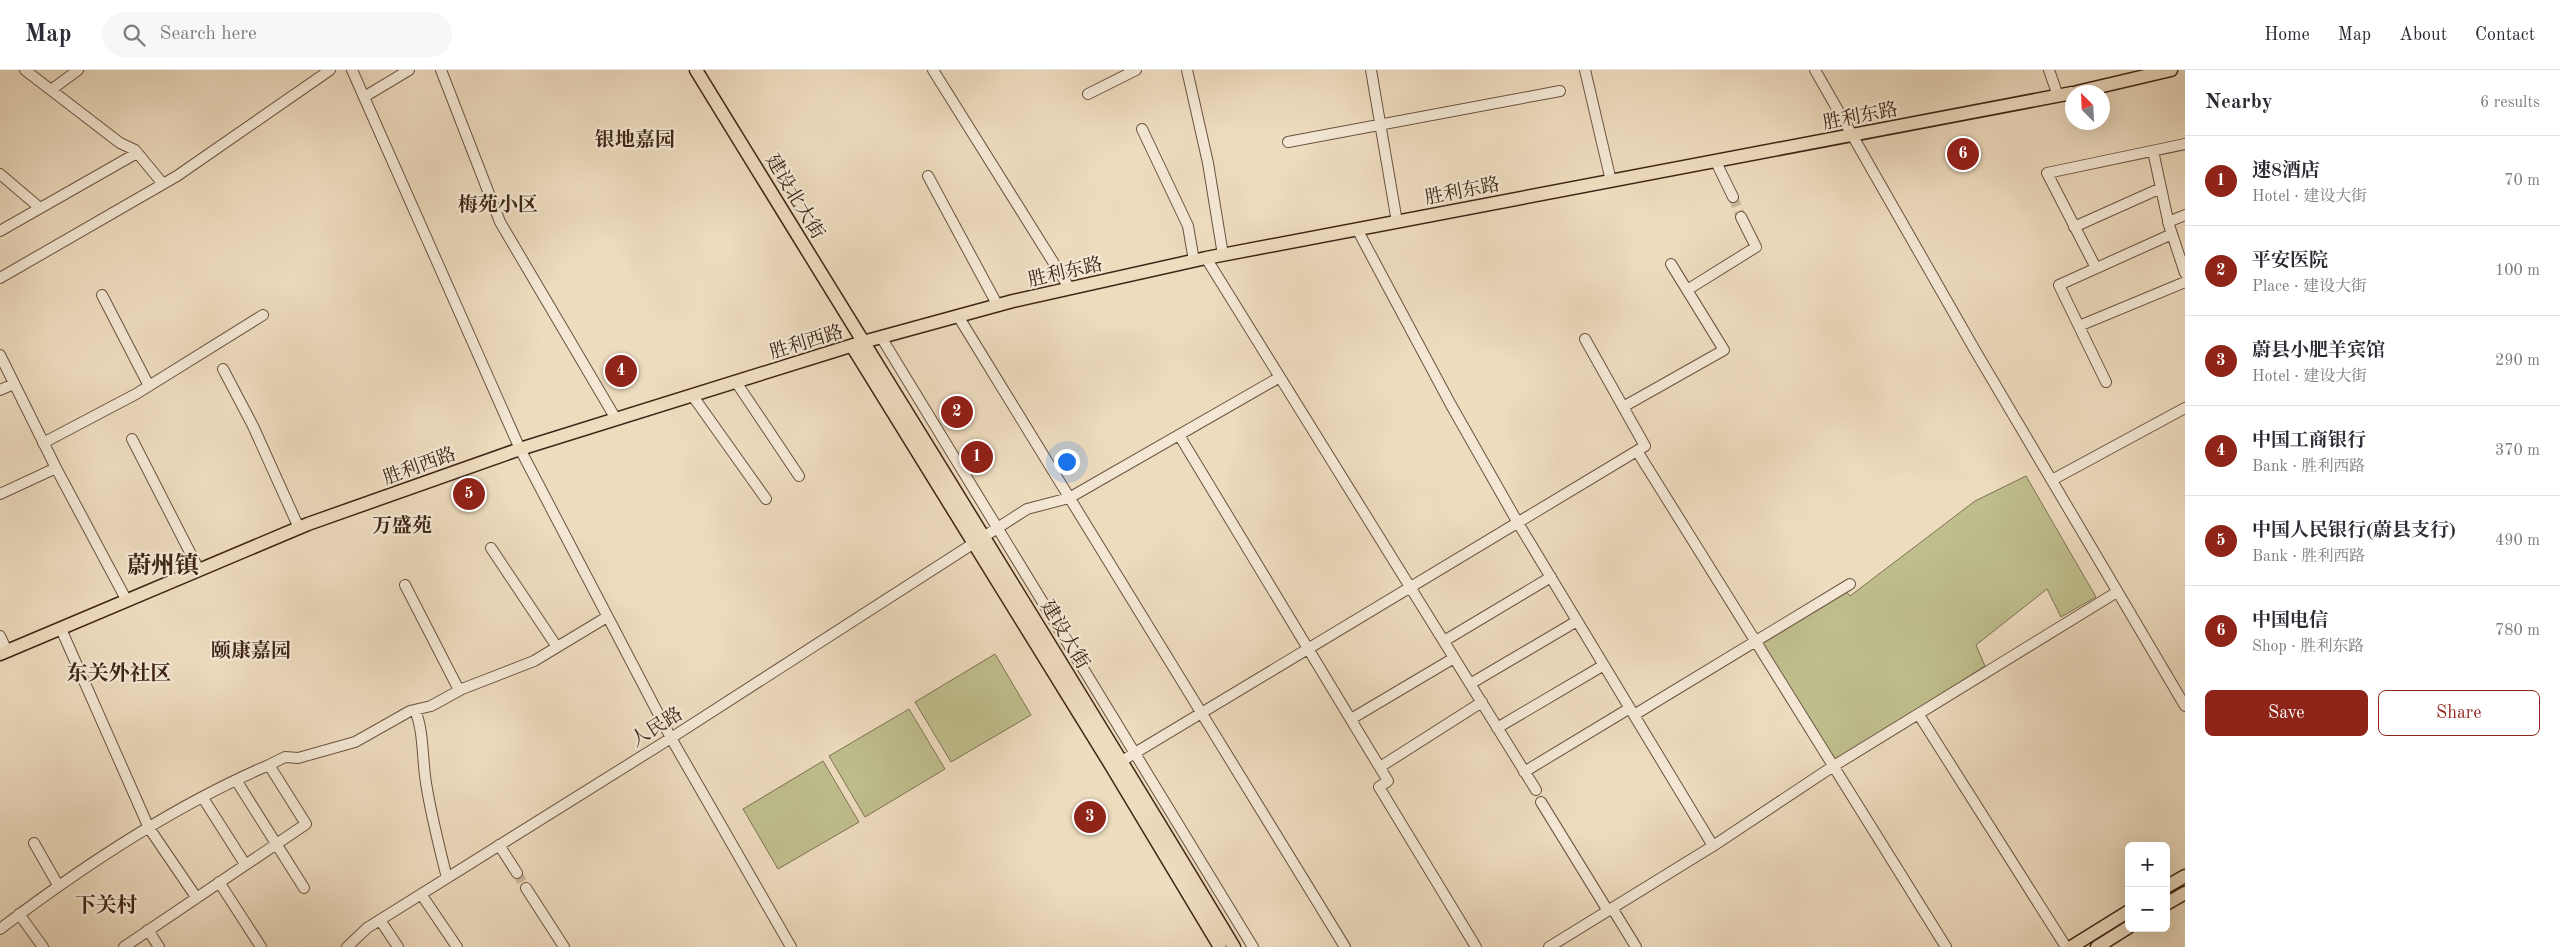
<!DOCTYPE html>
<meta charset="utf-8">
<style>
body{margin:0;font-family:"Old Standard TT","Noto Serif SC",serif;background:#f7f7f7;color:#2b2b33}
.controls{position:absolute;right:15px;bottom:15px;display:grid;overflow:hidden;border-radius:8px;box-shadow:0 5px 20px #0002}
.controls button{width:45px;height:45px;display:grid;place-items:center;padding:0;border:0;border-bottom:1px solid #e1e1e2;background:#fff;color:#2b2b33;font:25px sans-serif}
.compass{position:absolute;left:2065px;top:15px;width:45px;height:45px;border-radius:50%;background:#fff;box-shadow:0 5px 20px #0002;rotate:336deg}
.you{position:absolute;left:1066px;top:391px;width:18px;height:18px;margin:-12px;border:4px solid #fff;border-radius:50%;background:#1a73e8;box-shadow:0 0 0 8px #1a73e833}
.badge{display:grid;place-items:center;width:32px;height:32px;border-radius:50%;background:#8f2418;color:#fff;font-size:16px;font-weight:700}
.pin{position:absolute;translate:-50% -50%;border:2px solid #fff;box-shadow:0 1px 5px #0006}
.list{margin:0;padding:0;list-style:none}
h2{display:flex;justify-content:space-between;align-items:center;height:65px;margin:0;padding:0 20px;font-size:21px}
h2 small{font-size:16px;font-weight:400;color:#7c7c81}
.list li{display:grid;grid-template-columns:32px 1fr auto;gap:15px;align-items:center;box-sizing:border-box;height:90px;padding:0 20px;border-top:1px solid #e1e1e2}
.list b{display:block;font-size:19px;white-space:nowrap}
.list p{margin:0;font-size:16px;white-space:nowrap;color:#7c7c81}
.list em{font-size:16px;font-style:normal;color:#7c7c81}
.actions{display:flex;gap:10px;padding:15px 20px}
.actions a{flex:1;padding:11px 0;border:1px solid #8f2418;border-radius:8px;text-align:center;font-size:18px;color:#8f2418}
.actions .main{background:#8f2418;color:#fff}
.icon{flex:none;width:28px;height:28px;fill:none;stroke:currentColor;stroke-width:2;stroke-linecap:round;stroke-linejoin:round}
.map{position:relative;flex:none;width:2185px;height:877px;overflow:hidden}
header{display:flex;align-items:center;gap:30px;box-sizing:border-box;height:70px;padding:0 25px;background:#fff;border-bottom:1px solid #e1e1e2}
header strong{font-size:24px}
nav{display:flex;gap:28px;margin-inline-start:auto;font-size:18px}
.search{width:350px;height:45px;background:#f7f7f7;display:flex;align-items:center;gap:12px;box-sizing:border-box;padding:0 18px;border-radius:28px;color:#7c7c81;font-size:19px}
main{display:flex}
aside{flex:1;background:#fff}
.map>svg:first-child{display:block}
</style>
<header>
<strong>Map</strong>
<div class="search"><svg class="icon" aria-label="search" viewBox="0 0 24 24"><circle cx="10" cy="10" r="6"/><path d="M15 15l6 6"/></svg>Search here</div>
<nav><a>Home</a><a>Map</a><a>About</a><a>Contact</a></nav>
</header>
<main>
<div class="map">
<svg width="2185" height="877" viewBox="0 0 2185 877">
<rect width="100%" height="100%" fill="#eedcbf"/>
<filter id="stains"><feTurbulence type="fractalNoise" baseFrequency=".004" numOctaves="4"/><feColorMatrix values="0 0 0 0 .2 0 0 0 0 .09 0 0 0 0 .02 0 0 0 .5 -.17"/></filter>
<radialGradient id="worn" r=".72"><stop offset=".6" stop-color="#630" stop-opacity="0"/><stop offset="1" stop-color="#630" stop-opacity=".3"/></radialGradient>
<path fill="#bfbe8d" stroke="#7e7252" d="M2026 406 2096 527 2061 547 2047 519 1976 575 1985 596 1835 691 1760 572 1845 520 1850 526 1975 431Z
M995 584 1031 645 951 692 915 632Z
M909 639 945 699 865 747 829 686Z
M823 691 859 752 778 799 743 739Z"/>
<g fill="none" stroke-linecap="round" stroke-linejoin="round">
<path stroke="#cbb79d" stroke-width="10" stroke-dasharray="10 5" stroke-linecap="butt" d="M1733 127 1741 147
M517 803 526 818"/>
<g stroke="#6a5340" stroke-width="12">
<path id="minor" d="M25 0 120 73 135 80 163 114
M352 0 520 379 671 668 791 877
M441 0 500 152 616 349
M933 0 1070 219
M1187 0 1208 93 1223 185
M1371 0 1397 152
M1585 0 1611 111
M1815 0 1976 282 2185 636
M2049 0 2058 26
M51 20 78 0
M1088 24 1136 0
M364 27 409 0
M1142 59 1188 156 1194 191
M1288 72 1560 21
M2153 81 2169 155 2185 203
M1716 92 1733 127
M0 104 40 138
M928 106 998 236
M2168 152 2185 145
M2074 157 2161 118
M1357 159 1451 335 1518 453 1713 776
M0 161 137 83
M1206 188 1536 720
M2096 198 2047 103 2185 74
M0 208 177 106 330 0
M1687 220 1756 177 1741 147
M102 225 149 316
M958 246 1345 877
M2079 256 2185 212
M881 267 1253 877
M0 285 56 398 127 531
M223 299 253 356 299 458
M736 312 799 406
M2106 312 2059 215 2172 164
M0 320 14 314
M692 325 766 429
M1623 337 1724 280 1671 194
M1179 365 1388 711 1379 717 1476 877
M132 369 199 500
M43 373 136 324 263 245
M1637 381 1946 877
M2052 410 2185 338
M0 424 56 398
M491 478 557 577
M405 515 459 620
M61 559 149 758 196 827
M0 566 7 581
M1444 571 1551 507
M1470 614 1577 551
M415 640C424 662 422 689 426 713 431 745 439 776 447 808
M1634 645 1850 514
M1919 645 2066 877
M1351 649 1454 588
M1497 658 1604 595
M1115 695 1645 376 1585 269
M1380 697 1482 632
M1524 702 1630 638
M236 710 304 818
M203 728 245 794
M1541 732 1608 841
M34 773 58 815
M499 775 517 803
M219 812 261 877
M526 818 564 877
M421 824 457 877
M1612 838 1636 877
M19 844 43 877
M380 850 398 877
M0 859C83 796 173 736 269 695
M148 860 159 877
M124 877 306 754 269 695 285 687 298 688 355 672 410 641 431 636 462 619 534 591 607 547
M347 877 367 858 671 668 1027 439 1069 428 1280 307
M1549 877 1713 776 1832 697 2117 522"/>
</g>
<g stroke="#3e2516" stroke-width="15">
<path id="major" d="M696 0C875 292 1057 583 1234 877
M2077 22 2171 0
M852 276 1112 697 1220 877
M0 584 308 454 520 379 863 272 1013 231 1206 188 2072 23
M2166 817 2185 806
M2166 834 2185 823
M2071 877 2129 841
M2097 877 2129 857"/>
</g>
<use href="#minor" stroke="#f4e8d5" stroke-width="10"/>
<use href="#major" stroke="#eedcbf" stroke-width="12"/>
</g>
<g text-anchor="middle" stroke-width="4.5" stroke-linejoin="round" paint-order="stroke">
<g font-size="19" fill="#3e2516" stroke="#f4e8d5">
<text transform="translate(1860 45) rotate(-11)" y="7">胜利东路</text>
<text transform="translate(1462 120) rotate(-11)" y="7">胜利东路</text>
<text transform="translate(796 126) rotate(59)" y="7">建设北大街</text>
<text transform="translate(1065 201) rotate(-13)" y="7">胜利东路</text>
<text transform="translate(806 271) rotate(-17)" y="7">胜利西路</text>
<text transform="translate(419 395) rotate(-20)" y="7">胜利西路</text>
<text transform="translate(1066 564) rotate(59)" y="7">建设大街</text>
<text transform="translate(656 656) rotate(-32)" y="7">人民路</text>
</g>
<g font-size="20" font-weight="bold" fill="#3e2516" stroke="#f4e8d5">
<text x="635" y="76">银地嘉园</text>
<text x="498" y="141">梅苑小区</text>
<text x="402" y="462">万盛苑</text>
<text x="251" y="587">颐康嘉园</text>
</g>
<g font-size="21" font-weight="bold" fill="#3e2516" stroke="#f4e8d5">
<text x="119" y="610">东关外社区</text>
<text x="106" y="842">下关村</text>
</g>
<g font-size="24" font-weight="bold" fill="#3e2516" stroke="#f4e8d5">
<text x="163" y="503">蔚州镇</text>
</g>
</g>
<rect width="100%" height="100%" filter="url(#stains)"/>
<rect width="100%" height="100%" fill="url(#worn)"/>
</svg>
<div class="controls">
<button>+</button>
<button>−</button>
</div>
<svg class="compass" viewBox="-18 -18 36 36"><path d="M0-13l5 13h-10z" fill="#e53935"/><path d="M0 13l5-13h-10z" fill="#7c7c81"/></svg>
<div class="you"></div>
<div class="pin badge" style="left:977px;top:387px">1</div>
<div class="pin badge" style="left:957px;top:342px">2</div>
<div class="pin badge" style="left:1090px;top:747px">3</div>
<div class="pin badge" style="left:621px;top:301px">4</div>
<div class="pin badge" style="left:469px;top:424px">5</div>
<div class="pin badge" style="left:1963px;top:84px">6</div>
</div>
<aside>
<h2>Nearby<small>6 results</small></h2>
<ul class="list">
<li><span class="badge">1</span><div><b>速8酒店</b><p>Hotel · 建设大街</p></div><em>70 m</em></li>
<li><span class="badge">2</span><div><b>平安医院</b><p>Place · 建设大街</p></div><em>100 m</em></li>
<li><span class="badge">3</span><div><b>蔚县小肥羊宾馆</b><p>Hotel · 建设大街</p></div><em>290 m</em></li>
<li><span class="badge">4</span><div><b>中国工商银行</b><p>Bank · 胜利西路</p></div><em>370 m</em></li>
<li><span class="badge">5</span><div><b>中国人民银行(蔚县支行)</b><p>Bank · 胜利西路</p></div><em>490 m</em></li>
<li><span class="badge">6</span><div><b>中国电信</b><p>Shop · 胜利东路</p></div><em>780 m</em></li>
</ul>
<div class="actions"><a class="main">Save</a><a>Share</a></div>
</aside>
</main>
